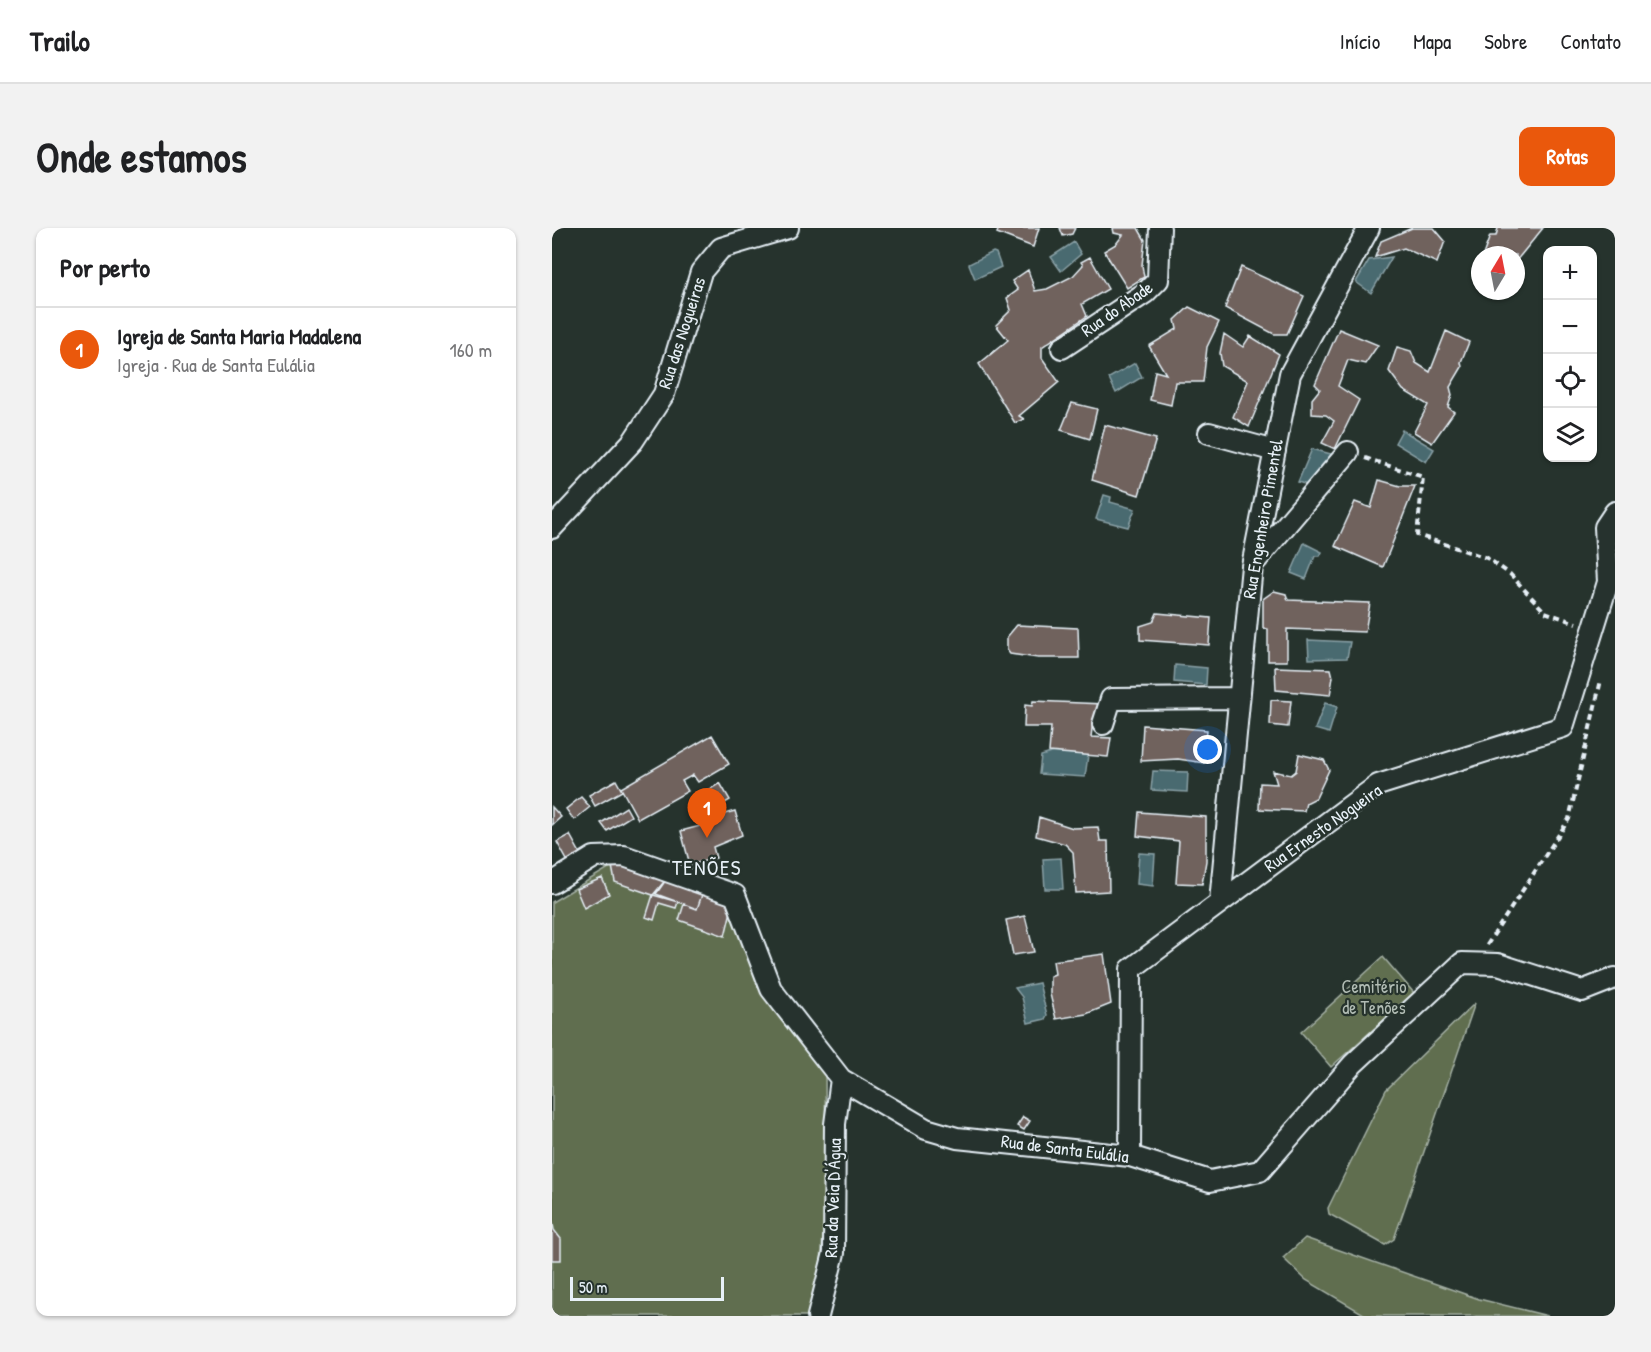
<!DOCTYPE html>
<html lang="pt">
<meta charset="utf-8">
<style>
body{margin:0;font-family:"Patrick Hand",sans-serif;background:#f2f2f2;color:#202124}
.controls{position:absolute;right:18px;top:18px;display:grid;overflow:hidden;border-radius:12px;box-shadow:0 2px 4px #0004}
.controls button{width:54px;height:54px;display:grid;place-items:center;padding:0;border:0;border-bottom:2px solid #e0e0e0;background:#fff;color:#202124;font:30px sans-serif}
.compass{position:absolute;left:919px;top:18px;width:54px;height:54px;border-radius:50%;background:#fff;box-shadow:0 2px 4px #0004;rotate:10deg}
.scale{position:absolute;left:18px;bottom:15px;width:154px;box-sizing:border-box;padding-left:6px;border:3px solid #e8f1f8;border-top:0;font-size:16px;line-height:21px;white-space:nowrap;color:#e8f1f8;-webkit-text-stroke:4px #26332d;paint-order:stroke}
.you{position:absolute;left:656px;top:522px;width:21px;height:21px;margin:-15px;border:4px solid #fff;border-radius:50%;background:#1a73e8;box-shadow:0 0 0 9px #1a73e833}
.badge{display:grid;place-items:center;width:39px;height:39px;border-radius:50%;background:#ea580c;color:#fff;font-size:20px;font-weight:700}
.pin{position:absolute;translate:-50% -50px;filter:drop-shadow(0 2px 3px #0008)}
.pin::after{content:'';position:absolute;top:32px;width:21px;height:18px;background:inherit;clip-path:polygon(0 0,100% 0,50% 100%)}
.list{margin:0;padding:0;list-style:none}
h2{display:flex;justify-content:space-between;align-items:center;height:78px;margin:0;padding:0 24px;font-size:26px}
h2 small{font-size:20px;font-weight:400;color:#757577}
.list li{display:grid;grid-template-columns:39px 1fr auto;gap:18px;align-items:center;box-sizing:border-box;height:84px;padding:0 24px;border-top:2px solid #e0e0e0}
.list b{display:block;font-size:22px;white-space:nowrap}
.list p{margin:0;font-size:20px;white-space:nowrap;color:#757577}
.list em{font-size:20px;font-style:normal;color:#757577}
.icon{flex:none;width:33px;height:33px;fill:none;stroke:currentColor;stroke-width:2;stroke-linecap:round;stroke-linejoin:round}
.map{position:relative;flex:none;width:1063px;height:1088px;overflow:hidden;border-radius:12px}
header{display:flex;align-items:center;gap:36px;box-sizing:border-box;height:84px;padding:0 30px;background:#fff;border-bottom:2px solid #e0e0e0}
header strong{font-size:28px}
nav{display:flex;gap:33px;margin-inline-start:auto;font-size:21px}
.intro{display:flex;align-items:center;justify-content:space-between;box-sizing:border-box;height:144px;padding:0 36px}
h1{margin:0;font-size:42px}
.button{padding:15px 27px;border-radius:12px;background:#ea580c;color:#fff;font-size:21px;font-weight:700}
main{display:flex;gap:36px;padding:0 36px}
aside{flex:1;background:#fff;border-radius:12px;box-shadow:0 2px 4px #0004}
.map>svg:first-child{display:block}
</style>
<header>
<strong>Trailo</strong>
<nav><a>Início</a><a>Mapa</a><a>Sobre</a><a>Contato</a></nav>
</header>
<div class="intro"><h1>Onde estamos</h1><a class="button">Rotas</a></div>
<main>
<aside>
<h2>Por perto<small></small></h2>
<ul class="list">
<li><span class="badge">1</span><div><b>Igreja de Santa Maria Madalena</b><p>Igreja · Rua de Santa Eulália</p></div><em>160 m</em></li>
</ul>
</aside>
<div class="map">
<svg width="1063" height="1088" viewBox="0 0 1063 1088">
<rect width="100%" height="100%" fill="#26332d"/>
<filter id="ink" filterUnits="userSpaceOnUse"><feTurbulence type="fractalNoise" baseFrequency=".0167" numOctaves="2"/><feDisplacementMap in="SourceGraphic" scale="12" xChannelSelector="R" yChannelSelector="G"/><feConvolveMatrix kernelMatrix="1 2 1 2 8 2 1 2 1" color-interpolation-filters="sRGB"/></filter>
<g filter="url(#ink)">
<path fill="#616e50" stroke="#a4b0a4" stroke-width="1.5" d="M60 638 182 671 273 842 274 966 267 1061 258 1088H0V674Z
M831 729 862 765 779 839 749 804Z
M923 775 842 1011 833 1017 777 986 776 980 834 862Z
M753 1010 927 1071 996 1088H815L754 1052 731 1030Z"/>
<path fill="#496a6f" stroke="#89a0a6" stroke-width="1.5" d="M522 14 529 26 509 43 499 29Z
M441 24 444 25 449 39 423 51 417 36Z
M840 29 819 65 804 54 817 32Z
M583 135 590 149 564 165 557 150Z
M850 202 882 221 874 234 843 215Z
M760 221 779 226 770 249 761 259 746 254Z
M552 267 559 269 558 274 583 281 576 299 544 291Z
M752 315 770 324 768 328H763L754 351 739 345Z
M756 412 798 414 795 430 757 431Z
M623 437 655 440 654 457 622 454Z
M773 475 785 479 777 505 763 501Z
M502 524 536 527 533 549 487 546 489 528Z
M601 543 636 544 635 564 599 562Z
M587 625 603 626 601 658 585 656Z
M509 630 511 661H493L491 631Z
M487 755 495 787 493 791 476 795 470 769 463 760Z"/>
<path fill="#6f625d" stroke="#e8f1f8" stroke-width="1.5" d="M447 0H487L481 19 445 5Z
M508 0H523L520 6 511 8Z
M561 0H586L593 12 590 37 592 49 575 60 552 23 564 16 571 7 562 5Z
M860 0H882L893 13 885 35 852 20 823 29 829 13Z
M946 0H991L964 33V27H931L938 8H944Z
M538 29 556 61 530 76 535 88 490 119V130L507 154 467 188 472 191 463 195 427 136 456 112 444 97 459 82 455 70 466 62 460 53 476 42 483 63 495 61 521 48 531 37 529 34Z
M689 39 752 68 735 106H722L673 80Z
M637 79 667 94 655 119 651 154H623L619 177 598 172 603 143 614 146 597 118 625 101 623 92Z
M787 101 826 117 813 136 796 132 786 158 807 172 783 221 770 215 782 193 774 187 760 186V171L768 161 763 156Z
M894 103 917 114 909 134 910 139 898 159 900 167 896 179 902 184 880 215 862 204 876 177 851 162 837 143 845 119 859 123 864 135 878 144Z
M672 106 691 119 698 108 727 126 697 199 681 189 696 153 670 138 668 125Z
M520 175 545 181 538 211 509 202Z
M553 197 604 211 587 267 540 252Z
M827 252 848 258H863L831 339 783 318 803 274 819 280Z
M722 363 734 366 736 372 818 375 813 404 735 401V433H716V401L711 400V371Z
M605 385 659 390 657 417 588 412V398L601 394Z
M465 397 526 400 527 430H486L458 426 455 422V409Z
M723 439 779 441 781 449 778 467 724 462Z
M719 472 739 473 736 499 718 497Z
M481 473 552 476V493L541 492 539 509 559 510 556 529 497 524 499 499H472L473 477 480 478Z
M591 497 655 502 652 535 626 531 589 533Z
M160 507 177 536 146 554 141 547 130 553 136 563 86 591 69 560Z
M747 526 772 532 777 542 764 570 754 575 752 583 707 581 708 555 725 556 721 543 739 547 744 543Z
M64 552 70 563 43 578 37 567Z
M168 555 178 572 163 581 152 565Z
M29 569 38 579 22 592 14 581Z
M0 579 9 589 0 597Z
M74 579 79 588 55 603 49 595Z
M183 583 190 607 161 619 164 630 138 637 129 603 156 596 155 591Z
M587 584 654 589V633L650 656 624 655 627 613 585 608Z
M487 589 521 600 546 599 548 613H556L557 663 524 665 521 624 513 616 484 608Z
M18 607 29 627 16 634 5 614Z
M60 638 93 640 116 649 101 667 63 654Z
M116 649 152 661 145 681 104 666Z
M50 650 57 666 32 680 24 661Z
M152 661 182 671 173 708 127 692 132 676 145 681Z
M101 667 126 674 124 680 107 675 102 692 94 689Z
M473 688 482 724 461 727 454 692Z
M552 726 559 776 534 786 504 791 498 766V748L503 746 501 733Z
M471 889 478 893 472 902 465 898Z
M0 991 2 1002 9 1011V1032H0Z"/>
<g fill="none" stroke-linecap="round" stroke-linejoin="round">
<g stroke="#e8f1f8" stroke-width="24">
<path id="street" d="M510 120 593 65 606 52 608 0
M657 205 723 223
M0 300 81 213 112 166 149 44 169 20 236 0
M701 336 796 224
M1056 354 1053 299 1063 284
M551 496 559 471 687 470
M0 655 42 629 72 628 183 667 219 761 289 851 374 901 405 910 578 928 658 953 708 943 801 836 910 735 946 736 1030 763 1063 750
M668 674 700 338 738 146 817 0
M578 928 579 741 826 557 1011 499 1056 354 1063 346
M266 1088 282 1025 283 896 289 851"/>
</g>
<path stroke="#e8f1f8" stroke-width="4" stroke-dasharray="6 4.5" stroke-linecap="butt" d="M813 230 871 249 865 307 935 330 958 346 993 384 1024 395
M935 717 1017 591 1049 452"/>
<use href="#street" stroke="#26332d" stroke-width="20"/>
</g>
</g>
<g text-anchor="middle" stroke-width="4.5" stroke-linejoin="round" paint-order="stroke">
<g font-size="18" fill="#e8f1f8" stroke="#26332d">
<text transform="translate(565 81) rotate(-35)" y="6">Rua do Abade</text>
<text transform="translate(130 105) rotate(-72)" y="6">Rua das Nogueiras</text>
<text transform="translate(711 291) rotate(-80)" y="6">Rua Engenheiro Pimentel</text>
<text transform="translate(771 600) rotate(-35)" y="6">Rua Ernesto Nogueira</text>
<text transform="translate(513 921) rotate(7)" y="6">Rua de Santa Eulália</text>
<text transform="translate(281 970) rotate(-88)" y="6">Rua da Veia D'Água</text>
</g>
<g font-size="18" fill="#b2bdb5" stroke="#26332d">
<text x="822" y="765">Cemitério<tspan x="822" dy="21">de Tenões</tspan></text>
</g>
<g font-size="21" letter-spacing="1.5" fill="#e8f1f8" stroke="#26332d">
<text x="155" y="647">TENÕES</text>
</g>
</g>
</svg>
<div class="controls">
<button>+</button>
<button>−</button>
<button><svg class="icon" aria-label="locate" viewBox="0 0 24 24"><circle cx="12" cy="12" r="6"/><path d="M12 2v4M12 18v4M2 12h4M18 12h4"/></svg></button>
<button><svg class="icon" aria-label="layers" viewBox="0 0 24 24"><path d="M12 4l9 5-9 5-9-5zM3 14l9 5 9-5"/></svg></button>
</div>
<svg class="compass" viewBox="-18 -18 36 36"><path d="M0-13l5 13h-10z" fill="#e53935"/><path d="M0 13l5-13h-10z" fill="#757577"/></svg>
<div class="scale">50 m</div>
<div class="you"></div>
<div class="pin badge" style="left:155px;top:610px">1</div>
</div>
</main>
